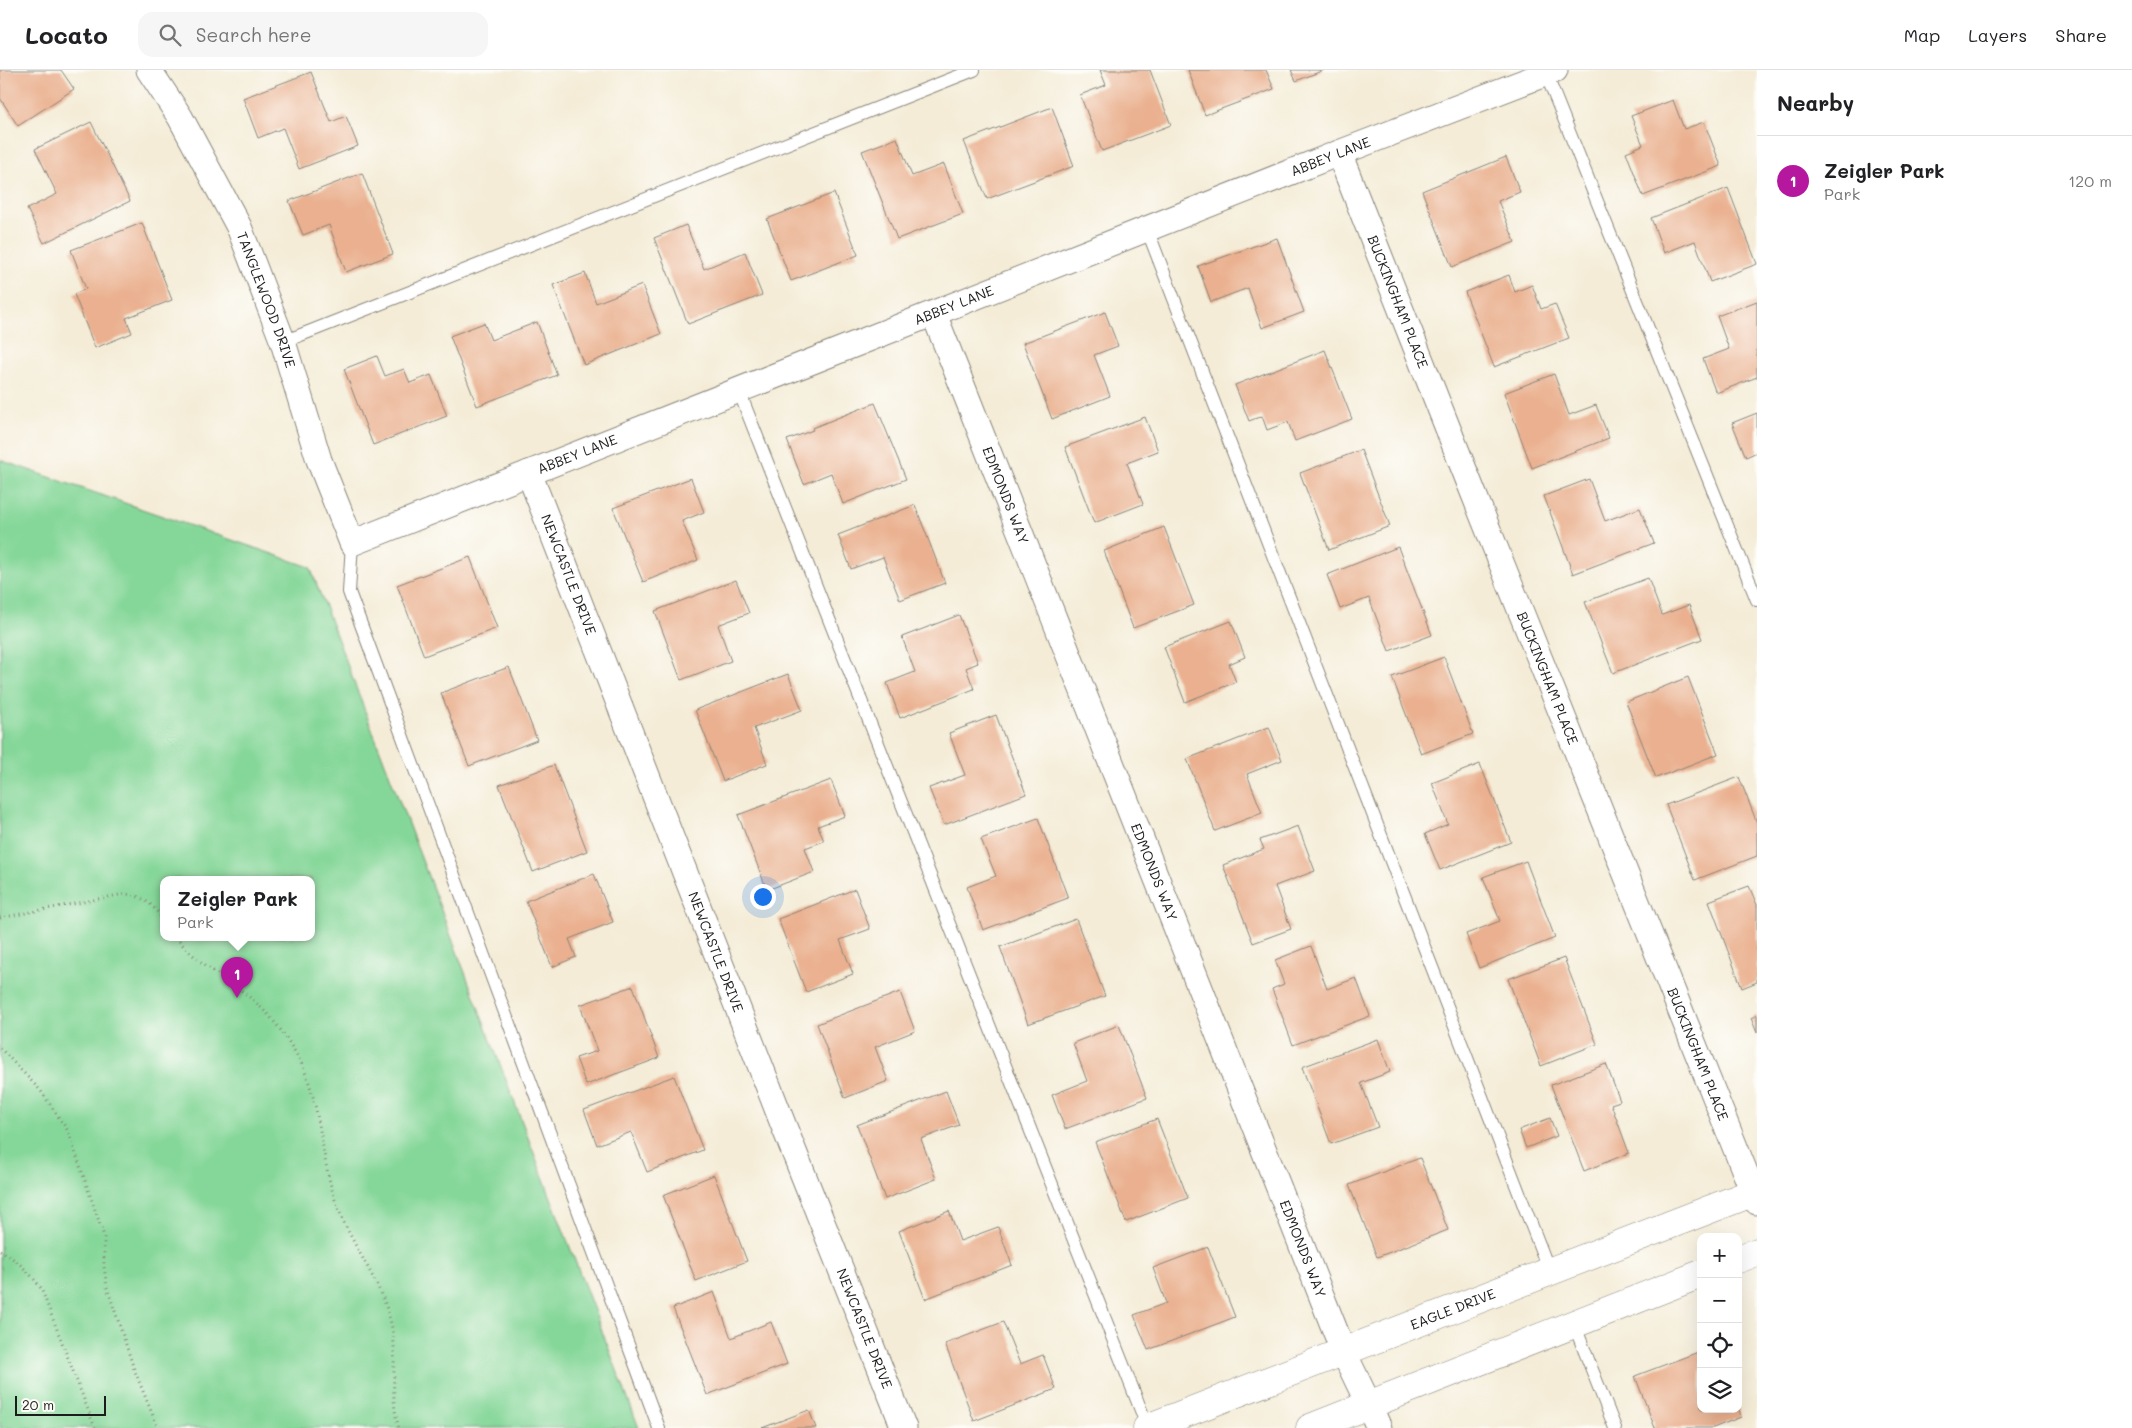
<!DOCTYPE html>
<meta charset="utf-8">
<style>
body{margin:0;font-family:Mali,sans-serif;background:#f6f6f6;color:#202124}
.controls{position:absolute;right:15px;bottom:15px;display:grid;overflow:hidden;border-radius:10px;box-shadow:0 5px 20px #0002}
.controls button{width:45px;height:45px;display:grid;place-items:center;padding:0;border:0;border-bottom:1px solid #e0e0e0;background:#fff;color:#202124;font:25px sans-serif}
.scale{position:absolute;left:15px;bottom:12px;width:91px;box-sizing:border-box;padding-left:5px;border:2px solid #1c1c1c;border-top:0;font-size:14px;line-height:18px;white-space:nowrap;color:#1c1c1c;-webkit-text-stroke:4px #fdfcf7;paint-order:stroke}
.you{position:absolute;left:762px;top:826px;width:18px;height:18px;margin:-12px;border:4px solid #fff;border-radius:50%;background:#1a73e8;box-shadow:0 0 0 8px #1a73e833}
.badge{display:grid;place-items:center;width:32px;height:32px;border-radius:50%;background:#b5179e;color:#fff;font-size:16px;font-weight:700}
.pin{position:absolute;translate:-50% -41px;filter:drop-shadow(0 1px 2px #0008)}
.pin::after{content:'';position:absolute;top:26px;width:18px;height:15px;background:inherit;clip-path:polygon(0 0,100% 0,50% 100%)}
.popup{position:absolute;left:160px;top:806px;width:155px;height:65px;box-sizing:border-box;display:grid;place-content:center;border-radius:10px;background:#fff;filter:drop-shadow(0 1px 4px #0005);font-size:16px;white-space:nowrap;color:#757577}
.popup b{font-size:19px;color:#202124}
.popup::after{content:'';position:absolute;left:50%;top:100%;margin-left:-10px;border:10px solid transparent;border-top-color:#fff}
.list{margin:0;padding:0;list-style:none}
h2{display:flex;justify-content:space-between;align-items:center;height:65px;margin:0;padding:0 20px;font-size:21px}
h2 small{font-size:16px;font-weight:400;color:#757577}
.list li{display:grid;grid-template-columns:32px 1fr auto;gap:15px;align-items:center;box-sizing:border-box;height:90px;padding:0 20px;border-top:1px solid #e0e0e0}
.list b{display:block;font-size:19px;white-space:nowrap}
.list p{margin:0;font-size:16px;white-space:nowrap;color:#757577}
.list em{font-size:16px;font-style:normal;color:#757577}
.icon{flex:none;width:28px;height:28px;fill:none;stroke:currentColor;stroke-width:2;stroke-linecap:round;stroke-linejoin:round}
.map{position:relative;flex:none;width:1757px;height:1358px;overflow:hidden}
header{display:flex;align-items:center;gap:30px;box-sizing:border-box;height:70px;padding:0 25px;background:#fff;border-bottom:1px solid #e0e0e0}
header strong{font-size:24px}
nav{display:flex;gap:28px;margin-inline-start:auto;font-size:18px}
.search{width:350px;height:45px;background:#f6f6f6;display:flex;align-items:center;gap:12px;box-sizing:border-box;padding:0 18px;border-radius:15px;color:#757577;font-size:19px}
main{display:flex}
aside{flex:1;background:#fff}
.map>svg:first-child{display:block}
</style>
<header>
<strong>Locato</strong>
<div class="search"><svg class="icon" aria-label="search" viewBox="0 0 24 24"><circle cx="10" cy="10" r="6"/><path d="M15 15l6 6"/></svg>Search here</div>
<nav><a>Map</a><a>Layers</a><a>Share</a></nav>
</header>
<main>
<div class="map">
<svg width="1757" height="1358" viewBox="0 0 1757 1358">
<rect width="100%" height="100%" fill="#fdfcf7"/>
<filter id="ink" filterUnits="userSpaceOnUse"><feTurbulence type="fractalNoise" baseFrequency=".02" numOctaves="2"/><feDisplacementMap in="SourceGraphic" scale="10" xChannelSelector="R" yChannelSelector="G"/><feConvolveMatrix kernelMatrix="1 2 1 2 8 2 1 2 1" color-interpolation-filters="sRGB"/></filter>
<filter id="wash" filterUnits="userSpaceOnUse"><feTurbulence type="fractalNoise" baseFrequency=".0096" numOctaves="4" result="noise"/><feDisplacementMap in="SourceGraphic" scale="20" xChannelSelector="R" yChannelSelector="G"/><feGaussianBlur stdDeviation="1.12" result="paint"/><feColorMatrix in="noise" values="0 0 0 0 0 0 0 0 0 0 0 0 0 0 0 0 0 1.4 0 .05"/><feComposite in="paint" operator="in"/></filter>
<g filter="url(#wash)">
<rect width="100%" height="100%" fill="#f4ecd7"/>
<path fill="#85d799" stroke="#507a5a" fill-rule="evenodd" d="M0 390 310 497 639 1358H0ZM163 809H311V867H163Z"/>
<g id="blocks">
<path fill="#eab08f" d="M0 0H61L74 19 18 56 0 28Z
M1100 0H1150L1171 55 1102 81 1080 25 1106 15Z
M1188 0H1266L1274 19 1205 45Z
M1291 0H1324L1296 11Z
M311 2 331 52 346 46 358 76 299 99 283 58 258 68 243 28Z
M1673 30 1684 59 1704 52 1721 96 1643 126 1626 82 1643 75 1631 46Z
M1052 37 1074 96 987 129 964 71Z
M91 52 130 131 44 173 27 139 57 124 35 79Z
M897 68 912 106 944 94 963 144 897 169 862 81Z
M1506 87 1520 122 1498 131 1515 172 1452 197 1422 121Z
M362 103 393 184 346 202 329 155 303 165 289 131Z
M1728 118 1757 194 1710 212 1695 171 1664 183 1651 148Z
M834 123 858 185 791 211 767 149Z
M142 153 172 230 126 248 132 263 95 278 74 224 86 219 71 180Z
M686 155 704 199 745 182 762 225 688 254 654 168Z
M1277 168 1304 242 1262 258 1248 218 1211 232 1198 196Z
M585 203 596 233 642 215 661 264 584 295 553 215Z
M1509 205 1515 222 1532 215 1541 239 1555 234 1569 268 1494 297 1465 222Z
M1757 231V307L1716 323 1703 289 1729 279 1717 246Z
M1105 242 1118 276 1094 285 1110 326 1052 349 1023 273Z
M537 252 557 305 477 336 450 266 484 253 491 270Z
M1325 280 1352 349 1295 371 1288 352 1267 360 1262 346 1249 351 1235 315Z
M377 286 385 306 404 299 410 313 431 305 447 346 373 375 344 299Z
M1554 304 1569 345 1596 335 1609 368 1532 398 1504 323Z
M875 333 906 409 843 434 831 403 804 414 787 370 813 360 812 358Z
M1757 343V382L1746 387 1732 353Z
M1145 347 1158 381 1127 393 1143 434 1094 453 1065 377Z
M1361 380 1390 456 1329 480 1300 403Z
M691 408 704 442 682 451 698 490 643 512 613 438Z
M1589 409 1605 451 1640 438 1654 473 1573 504 1544 426Z
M915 435 945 513 900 530 883 487 851 499 838 465Z
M1164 457 1194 535 1133 558 1104 481Z
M1398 477 1432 565 1389 581 1369 528 1340 539 1327 505Z
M470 487 497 558 424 586 397 515Z
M1648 508 1662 545 1689 535 1702 569 1613 603 1585 532Z
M736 510 749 543 718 555 731 591 681 610 655 541Z
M959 545 978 593 966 598 974 619 900 648 887 613 915 602 902 567Z
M1231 551 1245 587 1229 594 1236 612 1185 632 1164 577Z
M1444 587 1473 664 1421 684 1392 607Z
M509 597 537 670 469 696 441 623Z
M788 604 802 640 754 658 767 694 723 711 695 640Z
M1688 607 1718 684 1656 708 1626 632Z
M996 645 1026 724 944 755 929 718 965 705 949 663Z
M1269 657 1282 690 1247 704 1262 743 1215 761 1187 689Z
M1480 694 1511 772 1440 800 1425 764 1448 754 1432 713Z
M554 695 587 781 533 802 499 715Z
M1739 707 1757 753V786L1695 810 1666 735Z
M831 710 845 746 818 756 824 771 805 778 814 802 767 820 738 745Z
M1038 748 1068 828 983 860 967 817 996 806 981 769Z
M1298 756 1315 801 1275 816 1291 859 1253 873 1223 795 1264 779 1260 770Z
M1526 791 1555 868 1479 898 1466 864 1500 851 1483 807Z
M594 804 613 852 569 869 576 887 552 897 526 831Z
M1749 816 1757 835V912L1742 918 1709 831Z
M855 819 870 859 840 870 853 904 806 922 778 849Z
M1076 849 1105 926 1028 954 1000 877Z
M1311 876 1327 919 1356 908 1370 946 1293 975 1272 919 1284 914 1275 890Z
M1564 888 1597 974 1541 996 1508 909Z
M633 916 659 988 586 1015 576 988 597 981 580 935Z
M900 922 915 961 875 977 888 1011 845 1028 817 954Z
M1757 945V963L1751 948Z
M1119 955 1147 1028 1065 1059 1052 1025 1087 1011 1073 973Z
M1378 969 1390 1002 1361 1013 1378 1057 1331 1074 1302 997Z
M1606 994 1620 1031 1611 1034 1629 1083 1584 1101 1551 1015Z
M674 1006 703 1080 647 1102 631 1062 597 1075 584 1040Z
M946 1021 959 1055 921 1069 936 1109 885 1129 857 1055Z
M1550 1048 1557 1066 1526 1078 1519 1060Z
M1157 1049 1188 1128 1126 1152 1095 1072Z
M1420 1088 1448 1160 1377 1187 1349 1115Z
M714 1105 747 1191 696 1211 663 1125Z
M949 1141 960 1171 998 1157 1012 1195 925 1229 899 1161Z
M1208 1177 1235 1247 1148 1280 1134 1245 1166 1233 1153 1198Z
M714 1222 731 1268 771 1252 787 1294 707 1325 673 1238Z
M1003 1252 1020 1294 1043 1285 1056 1319 974 1351 945 1274Z
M1701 1281V1339H1739L1741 1347 1713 1358H1655L1635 1306Z
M809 1340 816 1358H762Z"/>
</g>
</g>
<g filter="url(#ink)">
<use href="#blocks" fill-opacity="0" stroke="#88847a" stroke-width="1"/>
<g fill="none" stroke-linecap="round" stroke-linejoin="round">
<g stroke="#88847a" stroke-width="14">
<path id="service" d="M1546 4 1757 530
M1147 159 1550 1203
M283 272 974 0
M739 321 1148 1358
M352 473 349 522 659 1358
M1574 1254 1615 1358"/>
</g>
<g stroke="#88847a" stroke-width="27">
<g id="minor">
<path id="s1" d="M149 0 180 47 239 157 283 272 319 390 352 473 1339 83 1555 0"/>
<path id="s2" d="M1339 83 1473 422 1757 1132"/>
<path id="s3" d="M934 244 1344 1283 1369 1335 1379 1358"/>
<path id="s4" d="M529 403 783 1054 904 1358"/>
</g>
</g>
<g stroke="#88847a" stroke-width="29">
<g id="tertiary">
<path d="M1738 1189 1757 1182"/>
<path id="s5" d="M1147 1358 1757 1121"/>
<path d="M1310 1358 1701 1204"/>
</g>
</g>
<path stroke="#88847a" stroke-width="3" stroke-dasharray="1 4" stroke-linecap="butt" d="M0 848 124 824C143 825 152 834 163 849
M176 867C197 895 230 909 255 932 271 946 284 963 295 982 324 1030 318 1091 340 1143 356 1183 387 1220 393 1264 397 1295 389 1327 399 1358
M0 978 41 1021 68 1061 104 1166V1197L107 1217 134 1299 158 1358
M0 1180C17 1190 29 1202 41 1218L95 1358"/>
<use href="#service" stroke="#fff" stroke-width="12"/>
<use href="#minor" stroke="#fff" stroke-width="25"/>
<use href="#tertiary" stroke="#fff" stroke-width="28"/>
</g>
</g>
<g text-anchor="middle" stroke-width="5" stroke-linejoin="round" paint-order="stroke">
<g font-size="14" fill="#1c1c1c" stroke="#fdfcf7">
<text dy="5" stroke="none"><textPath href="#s1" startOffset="1569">ABBEY LANE</textPath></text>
<text dy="5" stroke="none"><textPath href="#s1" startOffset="259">TANGLEWOOD DRIVE</textPath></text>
<text dy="5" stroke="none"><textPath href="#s2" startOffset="160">BUCKINGHAM PLACE</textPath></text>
<text dy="5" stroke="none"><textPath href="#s1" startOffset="1164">ABBEY LANE</textPath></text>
<text dy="5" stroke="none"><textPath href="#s1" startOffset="759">ABBEY LANE</textPath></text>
<text dy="5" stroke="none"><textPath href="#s3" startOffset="195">EDMONDS WAY</textPath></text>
<text dy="5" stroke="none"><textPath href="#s4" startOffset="109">NEWCASTLE DRIVE</textPath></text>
<text dy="5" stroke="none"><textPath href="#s2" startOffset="565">BUCKINGHAM PLACE</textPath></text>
<text dy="5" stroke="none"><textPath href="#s3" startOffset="600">EDMONDS WAY</textPath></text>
<text dy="5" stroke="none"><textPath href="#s4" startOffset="514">NEWCASTLE DRIVE</textPath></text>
<text dy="5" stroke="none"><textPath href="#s2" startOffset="970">BUCKINGHAM PLACE</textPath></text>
<text dy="5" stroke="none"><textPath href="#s3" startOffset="1005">EDMONDS WAY</textPath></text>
<text dy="5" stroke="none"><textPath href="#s5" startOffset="328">EAGLE DRIVE</textPath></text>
<text dy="5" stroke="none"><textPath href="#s4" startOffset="919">NEWCASTLE DRIVE</textPath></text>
</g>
</g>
</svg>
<div class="controls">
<button>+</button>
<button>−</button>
<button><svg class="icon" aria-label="locate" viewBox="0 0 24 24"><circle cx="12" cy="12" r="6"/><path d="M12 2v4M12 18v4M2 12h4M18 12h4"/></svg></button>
<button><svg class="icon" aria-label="layers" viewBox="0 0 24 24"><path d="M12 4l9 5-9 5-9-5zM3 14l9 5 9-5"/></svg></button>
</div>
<div class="scale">20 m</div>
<div class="you"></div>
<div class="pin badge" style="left:237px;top:928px">1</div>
<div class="popup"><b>Zeigler Park</b>Park</div>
</div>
<aside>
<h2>Nearby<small></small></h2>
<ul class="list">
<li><span class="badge">1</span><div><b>Zeigler Park</b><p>Park</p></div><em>120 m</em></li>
</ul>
</aside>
</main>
